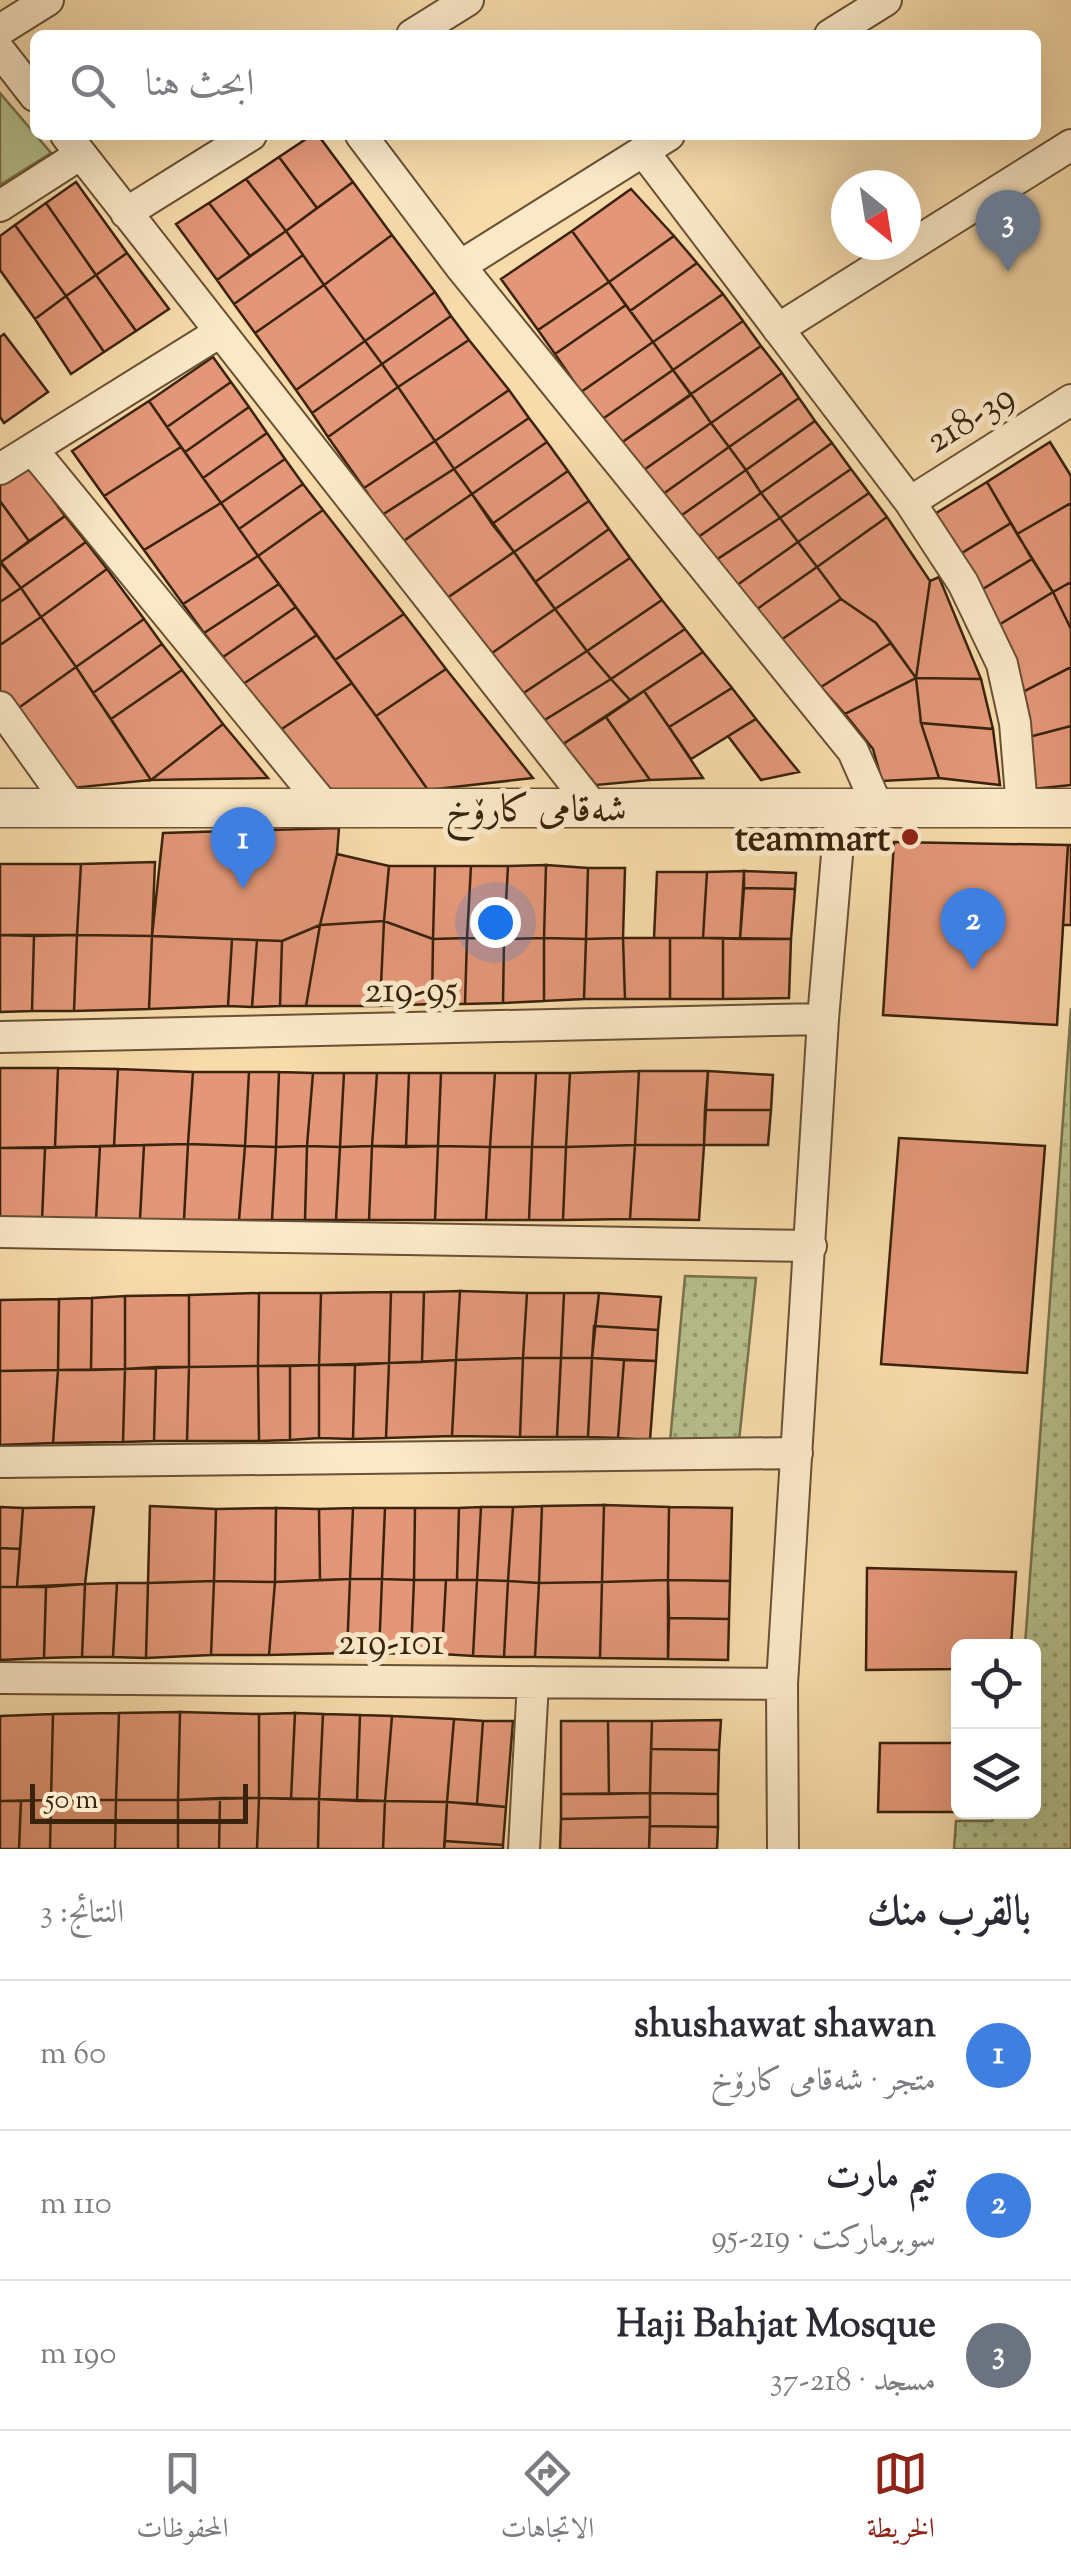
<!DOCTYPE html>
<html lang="ar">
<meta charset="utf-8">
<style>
body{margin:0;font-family:"Sorts Mill Goudy",Amiri,serif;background:#f7f7f7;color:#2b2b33;direction:rtl}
.controls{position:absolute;right:30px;bottom:30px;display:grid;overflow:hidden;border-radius:15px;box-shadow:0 10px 40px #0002}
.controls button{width:90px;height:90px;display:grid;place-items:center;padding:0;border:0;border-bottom:2px solid #e1e1e2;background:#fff;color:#2b2b33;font:50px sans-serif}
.compass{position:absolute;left:831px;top:170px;width:90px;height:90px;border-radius:50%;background:#fff;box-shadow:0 10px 40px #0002;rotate:150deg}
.scale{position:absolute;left:30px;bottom:25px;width:218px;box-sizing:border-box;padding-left:10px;border:5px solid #3a230b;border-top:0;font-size:28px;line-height:35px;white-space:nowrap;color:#3a230b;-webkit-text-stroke:8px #fae8c8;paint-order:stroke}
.you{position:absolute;left:495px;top:922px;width:35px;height:35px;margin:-25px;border:8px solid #fff;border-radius:50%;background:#1a73e8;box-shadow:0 0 0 15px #1a73e833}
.badge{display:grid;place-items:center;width:65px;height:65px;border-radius:50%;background:#8f2418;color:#fff;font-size:32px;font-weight:700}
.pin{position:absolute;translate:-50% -82px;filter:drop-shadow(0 2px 5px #0008)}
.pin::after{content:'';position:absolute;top:52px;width:35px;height:30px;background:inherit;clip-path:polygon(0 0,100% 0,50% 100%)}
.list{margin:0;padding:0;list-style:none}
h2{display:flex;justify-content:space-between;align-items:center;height:130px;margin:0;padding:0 40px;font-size:42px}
h2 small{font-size:32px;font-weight:400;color:#7c7c81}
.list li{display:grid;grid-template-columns:65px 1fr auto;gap:30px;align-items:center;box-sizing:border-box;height:150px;padding:0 40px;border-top:2px solid #e1e1e2}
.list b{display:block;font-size:38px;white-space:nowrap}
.list p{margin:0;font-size:32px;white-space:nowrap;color:#7c7c81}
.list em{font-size:32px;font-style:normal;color:#7c7c81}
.icon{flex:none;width:55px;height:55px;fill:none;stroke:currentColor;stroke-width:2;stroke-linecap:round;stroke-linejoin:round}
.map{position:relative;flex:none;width:1071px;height:1849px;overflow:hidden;direction:ltr}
.search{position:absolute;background:#fff;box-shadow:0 10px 40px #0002;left:30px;right:30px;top:30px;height:110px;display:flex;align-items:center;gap:25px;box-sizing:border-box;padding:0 35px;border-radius:15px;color:#7c7c81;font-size:38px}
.sheet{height:580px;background:#fff}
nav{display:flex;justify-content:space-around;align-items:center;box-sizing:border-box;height:140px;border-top:2px solid #e1e1e2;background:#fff;font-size:28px;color:#7c7c81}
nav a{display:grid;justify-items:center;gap:5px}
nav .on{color:#8f2418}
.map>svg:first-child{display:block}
</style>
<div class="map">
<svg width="1071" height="1849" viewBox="0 0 1071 1849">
<defs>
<pattern id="grass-dots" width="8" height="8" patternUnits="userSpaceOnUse" patternTransform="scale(2.5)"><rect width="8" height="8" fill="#b7c18e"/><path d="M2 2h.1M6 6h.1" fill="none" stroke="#969c72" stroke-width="1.8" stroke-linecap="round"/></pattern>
</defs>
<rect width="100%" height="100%" fill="#f7dbab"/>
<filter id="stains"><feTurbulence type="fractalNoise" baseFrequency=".002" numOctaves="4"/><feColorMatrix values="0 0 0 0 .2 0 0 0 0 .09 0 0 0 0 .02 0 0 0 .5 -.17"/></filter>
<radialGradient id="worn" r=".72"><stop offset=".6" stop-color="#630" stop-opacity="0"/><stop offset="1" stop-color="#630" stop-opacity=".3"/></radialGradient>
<path fill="url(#grass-dots)" stroke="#78724c" stroke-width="2.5" d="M1071 1008V1849H954L956 1821H992L995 1812 1034 1811V1646H1025Z
M685 1276 756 1278 739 1441 670 1442Z"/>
<path fill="#b7c18e" stroke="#78724c" stroke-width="2.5" d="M0 93 51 153 0 185Z"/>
<path fill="#e39778" stroke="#3a230b" stroke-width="2.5" d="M312 135H318L353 182 317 208 279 157Z
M279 157 317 208 286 231 246 179Z
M246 179 286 231 250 256 209 203Z
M76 182 127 253 96 275 46 203Z
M353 182 392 235 324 285 286 231Z
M631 189 674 236 609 282 572 231Z
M46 203 96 275 66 296 15 225Z
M209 203 250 256 217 280 176 224Z
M15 225 66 296 35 319 0 270V236Z
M286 231 303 255 234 304 217 280Z
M572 231 609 282 538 330 501 279Z
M392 235 435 292 365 341 324 285Z
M674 236 697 263 630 311 609 282Z
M127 253 169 309 136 331 96 275Z
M303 255 324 285 255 333 234 304Z
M697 263 723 294 653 342 630 311Z
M96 275 136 331 104 352 66 296Z
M609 282 626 305 555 354 538 330Z
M324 285 365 341 296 390 255 333Z
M435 292 451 316 382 364 365 341Z
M723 294 743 321 673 370 653 342Z
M66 296 104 352 71 374 35 319Z
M626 305 653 342 581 392 555 354Z
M451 316 469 340 398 387 382 364Z
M743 321 761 346 691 394 673 370Z
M4 334 48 392 4 423 0 417V337Z
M469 340 509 390 435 441 398 387Z
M365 341 382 364 312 413 296 390Z
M653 342 673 370 601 420 581 392Z
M761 346 782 373 711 423 691 394Z
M213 357 231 382 167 427 149 401Z
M382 364 398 387 328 437 312 413Z
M673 370 691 395 618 445 601 420Z
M782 373 799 398 729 447 711 423Z
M231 382 249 407 185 452 167 427Z
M398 387 435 441 364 488 328 437Z
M509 390 529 418 454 469 435 441Z
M691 394 711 423 638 474 618 445Z
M799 398 815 421 746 470 729 447Z
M149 401 181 447 104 496 72 451Z
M249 407 267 433 203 478 185 452Z
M529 418 547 442 472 494 454 469Z
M815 421 832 443 761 493 746 470Z
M711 423 729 447 656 499 638 474Z
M267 433 285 459 221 503 203 478Z
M435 441 454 469 382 515 364 488Z
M547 442 568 471 492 524 472 494Z
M1050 442 1071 476V503L1017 534 987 482Z
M832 443 851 469 780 518 761 493Z
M181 447 221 503 144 550 104 496Z
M729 447 746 470 672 522 656 499Z
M285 459 303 484 239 529 221 503Z
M28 466 65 516 29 541 0 501V485Z
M454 469 472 494 402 542 382 515Z
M851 469 869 493 798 542 780 518Z
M746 470 761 493 687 545 672 522Z
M568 471 589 501 514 552 492 524Z
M987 482 1011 523 957 556 933 515Z
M303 484 323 510 258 556 239 529Z
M761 493 780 518 707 566 687 545Z
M869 493 887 517 817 567 798 542Z
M472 494 514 552 447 598 402 542Z
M0 501 29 541 1 562 0 560Z
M589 501 609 529 535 582 514 552Z
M221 503 258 556 183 604 144 550Z
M1071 503V582L1053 592 1017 534Z
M323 510 404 614 335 660 258 556Z
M65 516 86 542 21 588 1 562Z
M887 517 930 581 916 678 876 623 841 599 817 567Z
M780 518 798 542 733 588 707 566Z
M1011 523 1032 559 978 592 957 556Z
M609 529 630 558 555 609 535 582Z
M86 542 107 569 41 617 21 588Z
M798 542 817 567 750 614 733 588Z
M514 552 555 609 492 653 447 598Z
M258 556 279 584 204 633 183 604Z
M630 558 662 600 587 651 555 609Z
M1032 559 1053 592 997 626 978 592Z
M0 562 21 588 0 602Z
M817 567 841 599 772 646 750 614Z
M107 569 144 619 76 667 41 617Z
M939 577 981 679 916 678 930 581Z
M1071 582V629L1053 592Z
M279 584 296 607 223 657 204 633Z
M21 588 41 617 0 645V602Z
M1053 592 1071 629V667L1021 693 997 626Z
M841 599 876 623 891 643 821 687 772 646Z
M662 600 685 629 611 679 587 651Z
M296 607 317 635 243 684 223 657Z
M555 609 587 651 522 694 492 653Z
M404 614 446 669 376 716 335 660Z
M41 617 76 667 10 714 0 700V645Z
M144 619 162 644 93 693 76 667Z
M685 629 703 652 630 700 611 679Z
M317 635 352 683 277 732 243 684Z
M891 643 916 678 845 714 821 687Z
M162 644 182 670 111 719 93 693Z
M587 651 611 679 543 721 522 694Z
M703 652 732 688 669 727 644 691Z
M76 667 151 780 62 789 10 714Z
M1071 667V726L1029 737 1021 693Z
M446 669 533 778 428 790 376 716Z
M182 670 223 724 151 780 111 719Z
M916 678 921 723 939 778 882 781 873 749 845 714Z
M916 678 981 679 993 729 921 723Z
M611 679 630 700 563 744 543 721Z
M352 683 376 716 428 790 322 795 277 732Z
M732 688 756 719 691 759 669 727Z
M644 691 669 727 703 778 650 780 606 717Z
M606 717 650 780 596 785 563 744Z
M756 719 799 772 761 780 728 736Z
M921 723 993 729 1000 785 939 778Z
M223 724 268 778 151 780Z
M1071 726V785L1033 789 1029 737Z
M339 828 337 854 320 925 282 941 152 936 163 833Z
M894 842 1068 845 1057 1025 883 1015Z
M1068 845H1071V925H1063Z
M337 854 389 866 384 921 320 925Z
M155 862 152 936 77 935 81 864Z
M0 864H81L77 935H0Z
M546 865 544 938 504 939 508 866Z
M546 865 588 868 586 939 544 938Z
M389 866H435L433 939 384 921Z
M435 866H471L467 938 433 939Z
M471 866H508L504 939 467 938Z
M588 868H625L623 938 586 939Z
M744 871 740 939 703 938 707 872Z
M744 871 796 873 795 889 744 888Z
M657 872H707L703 938H654Z
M744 888 795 889 791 939H740Z
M384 921 380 1006H306L320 925Z
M384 921 433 939 432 1004 380 1006Z
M320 925 306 1006H280L282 941Z
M0 935 34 936 32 1011 0 1012Z
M77 935 152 936 149 1009 74 1011Z
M77 935 74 1011H32L34 936Z
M152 936 232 939 228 1006 149 1009Z
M467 938 465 1004H432L433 939Z
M467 938 504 939 503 1003 465 1004Z
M544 938V1001L503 1003 504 939Z
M544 938 586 939 584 999 544 1001Z
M623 938 625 999H584L586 939Z
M623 938H670V999H625Z
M670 938H723V999H670Z
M723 938 791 939 789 998 723 999Z
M232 939 257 940 252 1007 228 1006Z
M257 940 282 941 280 1006 252 1007Z
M0 1068H58L55 1147 0 1148Z
M58 1068 118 1069 114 1146 55 1147Z
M118 1069 193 1072 188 1144 114 1146Z
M639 1071 635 1145 566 1147 570 1073Z
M639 1071H708L704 1145H635Z
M708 1071 773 1075 771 1110H705Z
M193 1072H249L245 1146 188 1144Z
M249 1072H279L276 1147 245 1146Z
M279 1072 313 1073 307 1146 276 1147Z
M313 1073H344L340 1147 307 1146Z
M344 1073H377L372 1146 340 1147Z
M377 1073H409L406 1147 372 1146Z
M409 1073H441L438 1146 406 1147Z
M441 1073H495L490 1147 438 1146Z
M495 1073H536L532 1147H490Z
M536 1073H570L566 1147H532Z
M705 1110H771L768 1145H704Z
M899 1138 1045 1146 1027 1373 881 1364Z
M188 1144 245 1146 239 1220H184Z
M188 1144 184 1220 140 1219 144 1145Z
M144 1145 140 1219 96 1220 100 1146Z
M635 1145 630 1219 563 1220 566 1147Z
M635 1145H704L699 1220 630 1219Z
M100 1146 96 1220 42 1221 45 1148Z
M245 1146 276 1147 272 1220H239Z
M307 1146 305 1220H272L276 1147Z
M307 1146 340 1147 336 1220H305Z
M372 1146 369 1220H336L340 1147Z
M372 1146H438L435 1220H369Z
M438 1146 490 1147 486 1220H435Z
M490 1147H532L529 1220H486Z
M532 1147H566L563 1220H529Z
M0 1148H45L42 1221 0 1222Z
M460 1291 527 1293 523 1358 456 1360Z
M460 1291 456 1360 422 1362 424 1292Z
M391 1292H424L422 1362 389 1363Z
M391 1292 389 1363 319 1365 321 1293Z
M259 1293H321L319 1365 258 1366Z
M259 1293 258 1366 189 1367V1295Z
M527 1293H564L561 1358H523Z
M564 1293H599L592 1358H561Z
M599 1293 661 1297 658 1330 595 1326Z
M189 1295V1367L125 1369V1296Z
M125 1296V1369L91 1370 92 1298Z
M92 1298 91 1370H58L59 1299Z
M59 1299 58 1370 0 1371V1300Z
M594 1326 658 1330 656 1361 592 1358Z
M523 1358H561L557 1437H520Z
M523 1358 520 1437 452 1436 456 1360Z
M561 1358H592L588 1437H557Z
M592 1358 624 1360 618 1438 588 1437Z
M456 1360 452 1436 386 1438 389 1363Z
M624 1360 656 1361 650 1440 618 1438Z
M389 1363 386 1438 353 1439 355 1365Z
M319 1365H355L353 1439 319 1438Z
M319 1365V1438L290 1440V1366Z
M258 1366H290V1440L259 1441Z
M258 1366 259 1441H187L189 1367Z
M156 1367H189L187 1441H154Z
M156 1367 154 1441 123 1442 125 1369Z
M125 1369 123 1442 53 1443 58 1370Z
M58 1370 53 1443 0 1445V1371Z
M604 1505 602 1582 539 1583 542 1506Z
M604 1505 669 1507 668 1580 602 1582Z
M150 1506 216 1509 214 1581 148 1583Z
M542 1506 539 1583 508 1581 513 1507Z
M0 1507 23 1508 20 1549 0 1548Z
M94 1507 85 1584 17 1587 23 1508Z
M481 1507H513L508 1581 477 1580Z
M481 1507 477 1580H457L459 1508Z
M669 1507 732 1508 730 1581 668 1580Z
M276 1508 275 1582 214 1581 216 1509Z
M276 1508 319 1509 320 1580 275 1582Z
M353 1508H385L382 1579H350Z
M353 1508 350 1579 320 1580 319 1509Z
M385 1508H415L414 1580 382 1579Z
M415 1508H459L457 1580H414Z
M0 1548 20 1549 17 1587H0Z
M867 1568 1016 1572 1011 1646H958V1669L866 1670Z
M350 1579H382L379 1653H347Z
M350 1579 347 1653 269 1655 275 1582Z
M382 1579 414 1580 411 1654 379 1653Z
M414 1580H446L442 1654H411Z
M446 1580H477L473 1656 442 1654Z
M477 1580 508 1581 504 1657 473 1656Z
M668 1580V1659L600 1658 602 1582Z
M668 1580 730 1581 729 1619 669 1618Z
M214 1581 275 1582 269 1655H211Z
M214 1581 211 1655 146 1658 148 1583Z
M508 1581 539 1583 535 1657H504Z
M602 1582 600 1658 535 1657 539 1583Z
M117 1583H148L146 1658 113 1657Z
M117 1583 113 1657H82L85 1584Z
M85 1584 82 1657 44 1658 46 1587Z
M0 1587H46L44 1658 0 1660Z
M669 1618 729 1619 728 1660 668 1659Z
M180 1712 259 1714V1798L178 1800Z
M180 1712 178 1800H116L119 1713Z
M119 1713 116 1800H51L53 1714Z
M295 1713 323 1714 319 1799H291Z
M295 1713 291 1799 259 1798V1714Z
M53 1714 51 1800 0 1801V1716Z
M323 1714 360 1715 357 1801 319 1799Z
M360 1715 392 1716 385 1801H357Z
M392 1716 454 1719 447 1802 385 1801Z
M454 1719 483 1721 477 1804 447 1802Z
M721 1720 719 1750 651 1749 652 1721Z
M483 1721H513L506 1807 477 1804Z
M561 1721H608L609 1794H561Z
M608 1721H652L650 1793 609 1794Z
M880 1743H958V1811L980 1812H878Z
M651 1749 719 1750 718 1794 650 1793Z
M650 1793 718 1794V1827L650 1826Z
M650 1793V1817L561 1819V1794Z
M220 1798 219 1849H178V1800Z
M220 1798H259L257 1849H219Z
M259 1798 319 1799 318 1849H257Z
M319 1799 385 1801 383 1849H318Z
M51 1800 50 1849H19L21 1801Z
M51 1800H116L115 1849H50Z
M116 1800H178V1849H115Z
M0 1801H21L19 1849H0Z
M385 1801 447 1802 444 1849H383Z
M447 1802 506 1807 503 1845 445 1841Z
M650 1817 649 1849H560L561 1819Z
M650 1826 718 1827 717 1849H649Z
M445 1841 503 1845V1849H444Z"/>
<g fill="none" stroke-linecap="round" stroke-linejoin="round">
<g stroke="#695133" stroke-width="34">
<path id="minor" d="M0 30 48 0
M412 35 468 0
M830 35 886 0
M0 51 35 96
M66 135 594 808
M361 135 460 266 853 751 878 808
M643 151 910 502 963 583 1002 664 1015 723 1022 808
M0 206 81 154
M126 213 251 135
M460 266 669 135
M778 329 1071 145
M32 449 326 808
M0 469 220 332
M910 502 1071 400
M0 707 72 808
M0 1037 823 1019
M0 1232 811 1246
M0 1462 797 1453
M0 1678 782 1684
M524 1849 533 1682
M783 1849 782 1684 823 1019 841 808"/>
</g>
<g stroke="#695133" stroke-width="41">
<path id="tertiary" d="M0 808H1071"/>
</g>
<use href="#minor" stroke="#fae8c8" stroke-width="30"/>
<use href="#tertiary" stroke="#fae8c8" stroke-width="38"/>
</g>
<circle fill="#8f2418" stroke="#fae8c8" stroke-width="4" cx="910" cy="837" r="10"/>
<g text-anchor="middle" stroke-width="10" stroke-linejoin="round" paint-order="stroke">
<g font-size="38" fill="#3a230b" stroke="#fae8c8">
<text transform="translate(969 417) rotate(-32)" y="13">218-39</text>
<text x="536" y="821">شەقامی کارۆخ</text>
<text transform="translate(411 988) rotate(-1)" y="13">219-95</text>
<text x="391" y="1654">219-101</text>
</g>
<g font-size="38" font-weight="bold" fill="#3a230b" stroke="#fae8c8" text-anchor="end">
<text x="890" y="850">teammart</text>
</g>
</g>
<rect width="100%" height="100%" filter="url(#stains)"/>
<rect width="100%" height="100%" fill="url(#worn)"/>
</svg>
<div class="controls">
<button><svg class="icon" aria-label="locate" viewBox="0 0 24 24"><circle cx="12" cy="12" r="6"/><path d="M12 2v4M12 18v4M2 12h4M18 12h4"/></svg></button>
<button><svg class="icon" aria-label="layers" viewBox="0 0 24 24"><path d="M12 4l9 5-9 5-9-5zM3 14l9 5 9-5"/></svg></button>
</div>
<svg class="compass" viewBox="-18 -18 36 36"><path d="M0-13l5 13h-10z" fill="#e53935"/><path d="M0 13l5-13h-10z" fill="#7c7c81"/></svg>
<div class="scale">50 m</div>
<div class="you"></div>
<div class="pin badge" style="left:243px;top:889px;background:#3f7fe0">1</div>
<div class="pin badge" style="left:973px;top:970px;background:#3f7fe0">2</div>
<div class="pin badge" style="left:1008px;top:272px;background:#6b7280">3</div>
<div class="search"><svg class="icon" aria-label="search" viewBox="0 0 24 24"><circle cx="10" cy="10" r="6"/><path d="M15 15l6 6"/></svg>ابحث هنا</div>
</div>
<section class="sheet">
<h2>بالقرب منك<small>النتائج: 3</small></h2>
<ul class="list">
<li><span class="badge" style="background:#3f7fe0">1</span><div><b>shushawat shawan</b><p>متجر · شەقامی کارۆخ</p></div><em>60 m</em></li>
<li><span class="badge" style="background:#3f7fe0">2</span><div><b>تيم مارت</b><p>سوبرماركت · 219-95</p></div><em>110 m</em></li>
<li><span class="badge" style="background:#6b7280">3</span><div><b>Haji Bahjat Mosque</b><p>مسجد · 218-37</p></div><em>190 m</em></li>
</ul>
</section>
<nav>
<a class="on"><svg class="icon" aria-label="map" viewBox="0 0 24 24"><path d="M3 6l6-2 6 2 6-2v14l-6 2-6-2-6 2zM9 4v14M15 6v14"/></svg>الخريطة</a>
<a><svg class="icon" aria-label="directions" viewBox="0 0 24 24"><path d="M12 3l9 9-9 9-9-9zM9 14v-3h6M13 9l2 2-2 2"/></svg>الاتجاهات</a>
<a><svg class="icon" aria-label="saved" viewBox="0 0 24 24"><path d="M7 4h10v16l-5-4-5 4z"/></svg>المحفوظات</a>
</nav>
